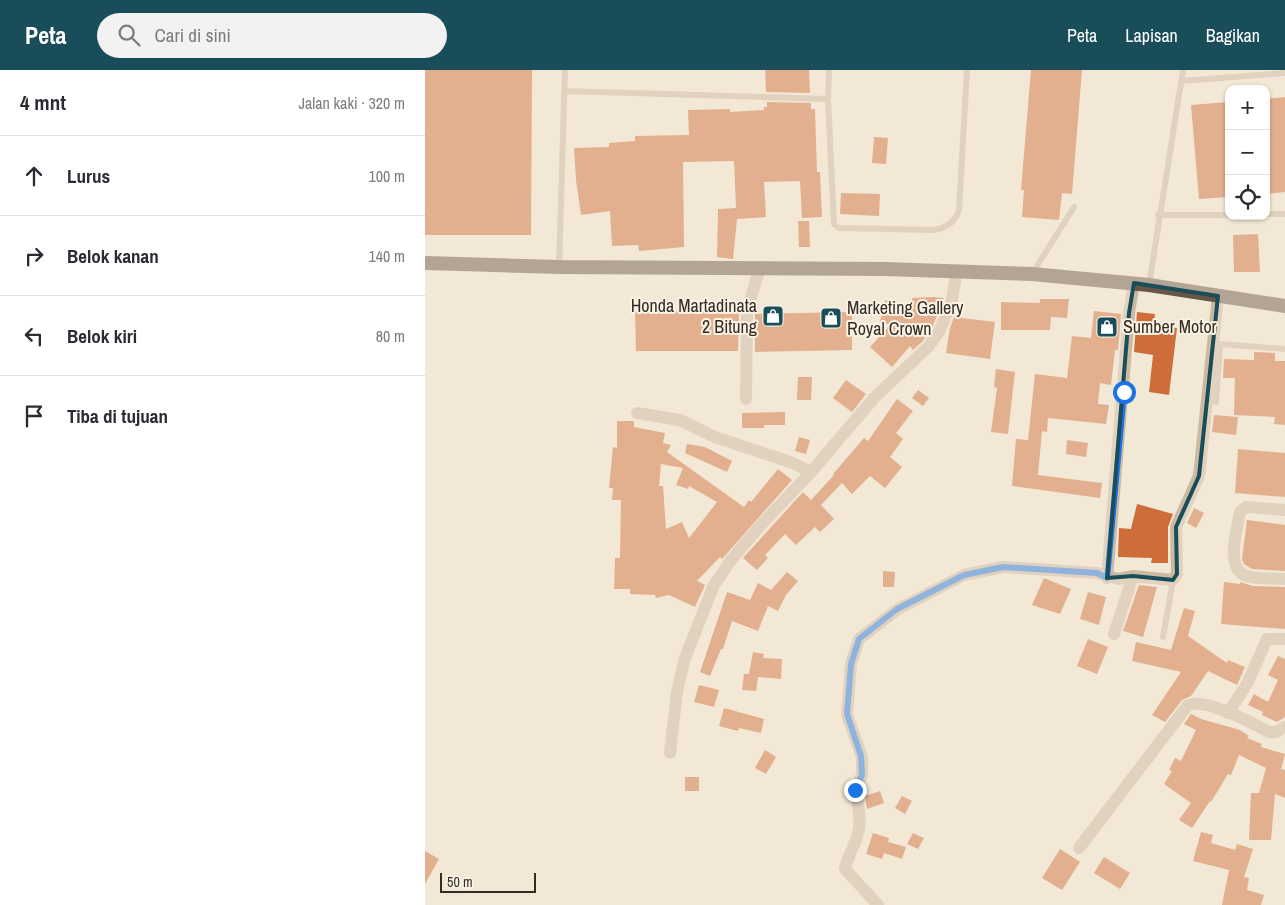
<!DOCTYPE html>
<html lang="id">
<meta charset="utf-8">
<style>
body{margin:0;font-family:"Archivo Narrow",sans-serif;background:#f2f2f3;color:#2b2b33}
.controls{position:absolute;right:15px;top:15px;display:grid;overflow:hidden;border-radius:10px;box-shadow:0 1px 4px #0004}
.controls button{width:45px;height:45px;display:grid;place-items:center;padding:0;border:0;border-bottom:1px solid #e1e1e2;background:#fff;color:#2b2b33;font:25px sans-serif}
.scale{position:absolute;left:15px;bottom:12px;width:96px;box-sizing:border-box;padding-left:5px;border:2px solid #352c25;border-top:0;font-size:14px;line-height:18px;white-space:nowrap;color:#352c25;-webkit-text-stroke:4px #faf2e3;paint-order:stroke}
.stop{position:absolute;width:15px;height:15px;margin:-11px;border:4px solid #1a73e8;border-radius:50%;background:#fff}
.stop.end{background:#1a73e8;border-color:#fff;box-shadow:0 1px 5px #0008}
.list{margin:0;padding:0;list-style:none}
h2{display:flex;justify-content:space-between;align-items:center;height:65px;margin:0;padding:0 20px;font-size:21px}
h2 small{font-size:16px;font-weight:400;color:#7c7c81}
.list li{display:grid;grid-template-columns:32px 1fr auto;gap:15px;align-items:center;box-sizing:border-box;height:80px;padding:0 20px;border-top:1px solid #e1e1e2}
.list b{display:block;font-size:19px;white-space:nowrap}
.list em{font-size:16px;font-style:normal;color:#7c7c81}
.icon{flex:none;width:28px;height:28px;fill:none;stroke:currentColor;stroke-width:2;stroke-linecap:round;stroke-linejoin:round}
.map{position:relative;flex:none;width:860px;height:835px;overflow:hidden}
header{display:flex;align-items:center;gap:30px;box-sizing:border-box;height:70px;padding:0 25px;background:#184d59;color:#fff}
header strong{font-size:24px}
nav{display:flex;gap:28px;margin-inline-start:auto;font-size:18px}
.search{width:350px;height:45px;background:#f2f2f3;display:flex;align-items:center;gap:12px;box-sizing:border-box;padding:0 18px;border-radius:28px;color:#7c7c81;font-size:19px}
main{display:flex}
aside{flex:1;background:#fff}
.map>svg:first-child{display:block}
</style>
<header>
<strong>Peta</strong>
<div class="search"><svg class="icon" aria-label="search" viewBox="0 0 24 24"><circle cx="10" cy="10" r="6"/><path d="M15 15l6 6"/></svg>Cari di sini</div>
<nav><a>Peta</a><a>Lapisan</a><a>Bagikan</a></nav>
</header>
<main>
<aside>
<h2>4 mnt<small>Jalan kaki · 320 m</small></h2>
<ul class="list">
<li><svg class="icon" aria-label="ahead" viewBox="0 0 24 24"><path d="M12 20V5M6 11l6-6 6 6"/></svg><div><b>Lurus</b></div><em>100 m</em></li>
<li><svg class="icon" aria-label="right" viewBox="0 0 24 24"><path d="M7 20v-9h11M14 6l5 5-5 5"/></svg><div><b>Belok kanan</b></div><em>140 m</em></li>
<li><svg class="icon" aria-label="left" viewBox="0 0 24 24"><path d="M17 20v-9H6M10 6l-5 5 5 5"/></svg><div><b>Belok kiri</b></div><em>80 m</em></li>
<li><svg class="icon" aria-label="arrive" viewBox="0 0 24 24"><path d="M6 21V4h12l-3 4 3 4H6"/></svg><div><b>Tiba di tujuan</b></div></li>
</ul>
</aside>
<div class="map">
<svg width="860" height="835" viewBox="0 0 860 835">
<rect width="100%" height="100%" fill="#f2e8d6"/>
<path fill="#ce6d39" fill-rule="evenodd" d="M0 0H107L106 165H0Z
M340 0H384L385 23 341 22Z
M606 0H657L647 124 637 123 634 150 597 147 599 120H596Z
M860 27V122L841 124V29Z
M342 32 386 33V39H390L392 102H395L397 147 377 148 375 111 339 112 341 147 312 149 308 189 292 187 293 139 311 138 309 91 258 92 259 177 214 181 213 175 187 176 185 141 156 145 151 110 149 78 184 77V73L210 71V66L264 65 263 40 305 39V42L339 40V37H342Z
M804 32V127L774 129 766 35Z
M449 67 463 68 461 94 447 93Z
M416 123 455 124 454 146 415 144Z
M373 151H384L385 177H374Z
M833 164 835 202H809L808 165Z
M509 227 519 228 507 258 497 272 488 280 485 276 467 297 445 277 465 255 455 252 460 230 487 237V228Z
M615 229H644L642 248 626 247 625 260H576V232L615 233Z
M314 241 313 281H211L210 242Z
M669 241 696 244 693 280H690L686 315 675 313 673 334 684 335 681 354 623 348 622 362 617 361 613 405 677 413 675 428 587 416 591 369 603 370 610 304 642 308 647 266 666 268Z
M427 242V280L330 282V244Z
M712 242 730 244 729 256 752 258 744 325 724 322 728 285 709 282Z
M529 247 570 252 565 289 521 283 525 258Z
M829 282 850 283V291H860V355L849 354 850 347 809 345 810 308H798L799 289 829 290Z
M571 299 590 302 583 364 566 362 572 318 569 317Z
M373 307H387L386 330H372Z
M421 310 441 324 427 342 408 328Z
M493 320 504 328 498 336 487 328Z
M472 329 488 341 471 363 478 369 465 387 477 397 460 418 445 406 427 424 417 413 396 435 409 449 395 462 390 457 371 475 360 464 340 485 343 488 332 500 318 488 378 422 386 430 409 405 408 404 439 368 443 371Z
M360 342V355H339V358H317V343Z
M789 345 813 347 811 365 787 362Z
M192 351H209V357L240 363 238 373 246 375 242 382 319 437 324 430 326 432 353 399 367 410 297 489 295 487 272 511 280 515 270 537 244 525 231 528 230 525 205 524V519H189L190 488H195L196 430H187L188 418H184L188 377 192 378ZM236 394 258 398 251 415 263 419 264 416 292 432 264 468 257 452 241 459 238 416H234Z
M374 367 385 370 381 384 370 381Z
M642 370 663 373 661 387 641 384Z
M262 374 280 377 307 391 302 402 260 383Z
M813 379 860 383V427L810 423Z
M712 434 748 444 743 457V493H726L727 488 693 487 694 458 706 459Z
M769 438 779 443 771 458 762 453Z
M822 450 860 455V501L827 499 819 494 817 489Z
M458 501 470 502 469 517H458Z
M362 502 373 511 361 525 353 541 343 536 333 561 307 551 298 579H296L285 606 275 602 302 522 325 530 333 513 346 520Z
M619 508 646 519 635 544 607 535Z
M799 512 815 514V512L828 516 860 517V559L796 554Z
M714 515 732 517 718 567 698 561Z
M663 522 681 527 674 555 655 549Z
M759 538 770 541 763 566 802 593 803 590 820 597 812 615 783 601 766 626 757 630 740 652 727 645 756 602 707 591 711 572 746 580Z
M663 569 683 577 672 604 652 596Z
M328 582 339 584 338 588 357 589 356 609 333 607 331 621 317 620 319 604H324Z
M853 586 860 589V647L852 652 837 645 838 642 823 635 829 624 843 632 853 610 843 605Z
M274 615 294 620 289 637 269 632Z
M299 638 339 649 336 663 314 658 313 661 294 656Z
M766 644 776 649 815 660 824 666 822 668 837 674 836 677 860 684 856 699 860 700V728L850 724 846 770H824L826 723H834L841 698 814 685 806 705 803 704 786 732 785 731 767 758 754 750 766 733 739 714 747 701 744 700 750 688 756 691 771 660 759 654Z
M340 680 351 687 341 704 330 698Z
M260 707H274V721H260Z
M455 721 459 733 442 739 440 726Z
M477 726 487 731 480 744 470 738Z
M776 762 788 765 786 773 810 780 812 774 828 779 819 807 824 808 822 820 839 825 836 835H797L804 800 768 791Z
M448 763 464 768 463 772 481 777 477 789 459 783 457 789 441 784Z
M488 763 499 768 493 779 482 774Z
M635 779 655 792 637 820 617 808Z
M0 781 14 789 0 814Z
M679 787 705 803 695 819 669 803Z"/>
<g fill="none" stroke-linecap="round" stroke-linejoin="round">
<path stroke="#cbb9a2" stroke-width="6" d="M404 0 403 29 409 154 413 158 509 160C522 158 530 152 534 140L542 0
M757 11 860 3
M140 21 403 29
M841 144H860
M733 145H804
M134 197 140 0
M607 204 649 137
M724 215 758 0
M791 332 795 274 860 279
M738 567 748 510"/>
<path stroke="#cbb9a2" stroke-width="12" d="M321 329 322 240 335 198
M212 343 255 350 290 367 368 393 386 402
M860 440 821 437 815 442C812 461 798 502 825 507 836 509 849 508 860 509
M682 508 704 243 709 213
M689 564 708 506
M803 643 822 614 842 569H860
M245 683 252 622 259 591 288 517 306 490 335 456 386 402 450 327 503 277 514 262 526 234 532 201
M654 778 763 635C782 628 827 653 844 662H851L860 657
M453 835 420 799C423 785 432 772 434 759 436 745 433 732 430 720L437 705V687L422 645 426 594 434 569 473 539 539 505 578 497 672 503 693 509 708 506 748 510 752 504 751 457 774 406 793 226"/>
<path stroke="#675648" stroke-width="14" d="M0 193 134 197 460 199 607 204 724 215 860 236"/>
</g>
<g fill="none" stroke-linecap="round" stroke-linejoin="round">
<path stroke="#1a73e8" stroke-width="6" d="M430 720 437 705 436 686 422 644 426 594 434 569 472 539 539 505 578 497 672 503 682 508 699 322"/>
</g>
<path d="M0 0H860V835H0ZM709 213 793 226 774 406 751 457 752 504 748 510 708 506 682 508 704 243Z" fill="#f2e8d6" fill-opacity=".55" fill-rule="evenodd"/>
<path fill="none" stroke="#184d59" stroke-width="4" stroke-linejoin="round" d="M709 213 793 226 774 406 751 457 752 504 748 510 708 506 682 508 704 243Z"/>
<defs>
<g id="shop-square" transform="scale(1.125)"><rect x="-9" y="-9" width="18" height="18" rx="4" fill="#184d59" stroke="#faf2e3"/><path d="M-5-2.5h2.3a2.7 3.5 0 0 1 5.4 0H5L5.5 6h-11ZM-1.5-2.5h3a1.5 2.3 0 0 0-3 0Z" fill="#fff"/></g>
</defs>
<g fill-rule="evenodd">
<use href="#shop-square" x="348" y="246"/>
<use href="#shop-square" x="406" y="248"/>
<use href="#shop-square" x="682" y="257"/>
</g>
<g text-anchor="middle" stroke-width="4" stroke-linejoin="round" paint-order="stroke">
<g font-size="18" fill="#352c25" stroke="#faf2e3" text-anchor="start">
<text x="332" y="242" text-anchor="end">Honda Martadinata<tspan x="332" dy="21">2 Bitung</tspan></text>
<text x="422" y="244">Marketing Gallery<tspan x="422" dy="21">Royal Crown</tspan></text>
<text x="698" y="263">Sumber Motor</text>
</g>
</g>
</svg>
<div class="controls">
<button>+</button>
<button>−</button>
<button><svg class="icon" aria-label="locate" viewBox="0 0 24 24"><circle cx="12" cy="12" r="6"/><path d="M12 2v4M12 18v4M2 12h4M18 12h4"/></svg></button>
</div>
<div class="scale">50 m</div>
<div class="stop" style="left:699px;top:322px"></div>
<div class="stop end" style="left:430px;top:720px"></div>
</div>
</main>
